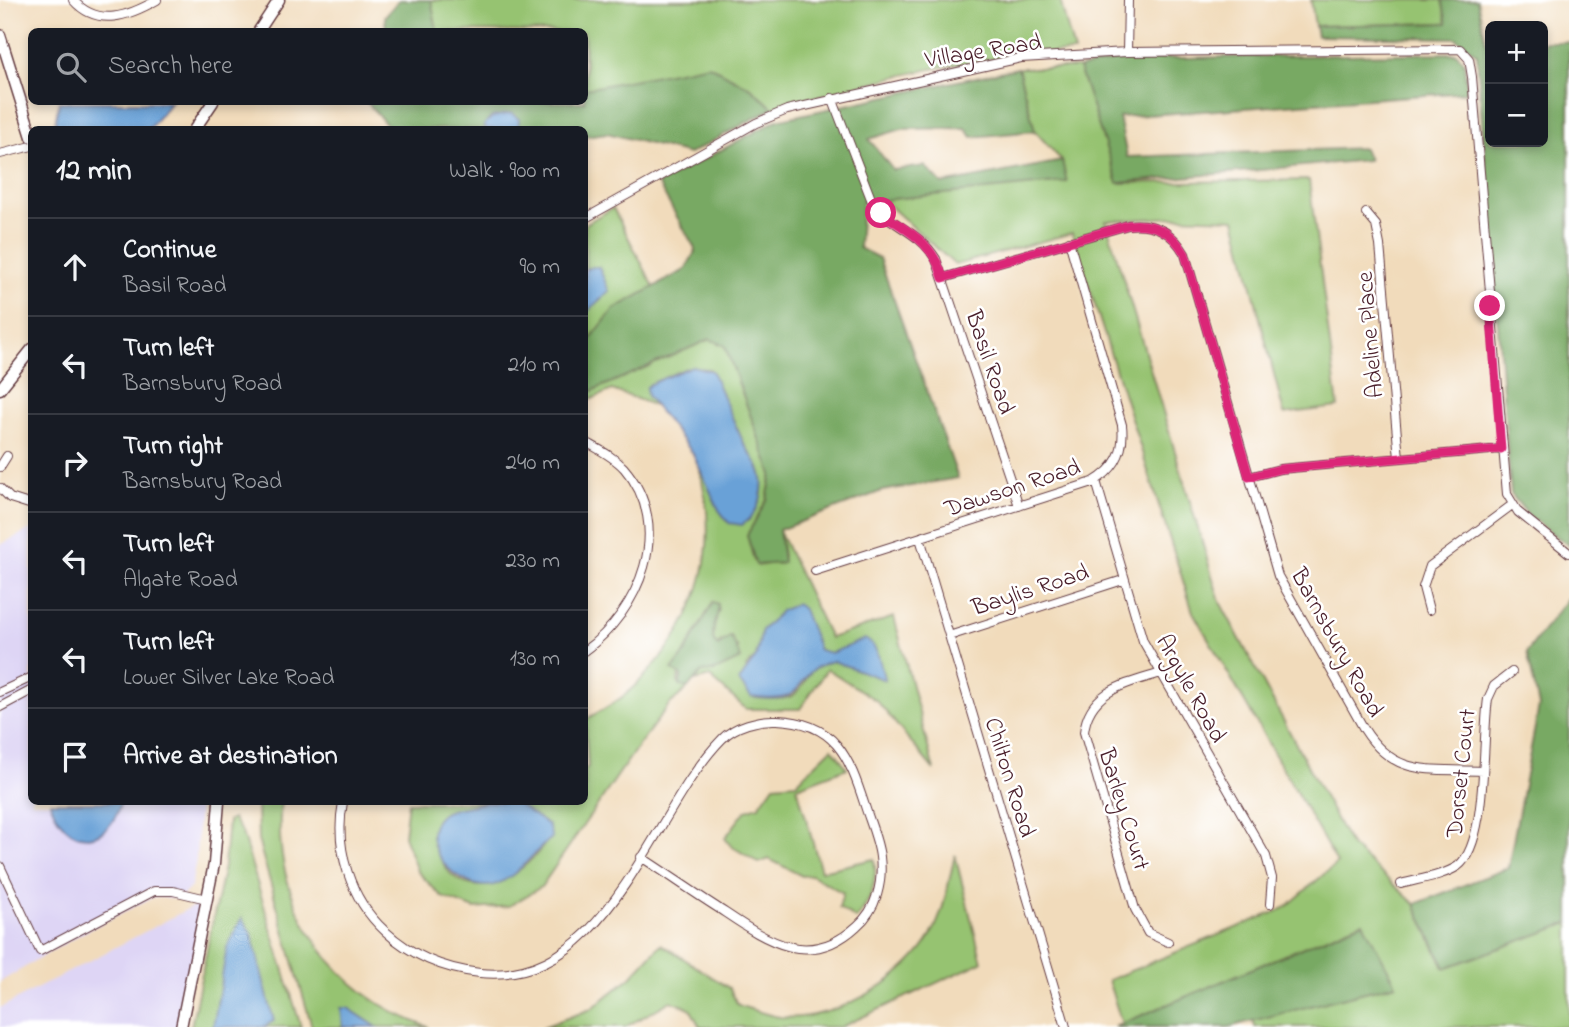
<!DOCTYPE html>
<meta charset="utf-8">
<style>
body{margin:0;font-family:"Indie Flower",sans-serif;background:#20242c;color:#f1f3f6}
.controls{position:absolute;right:21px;top:21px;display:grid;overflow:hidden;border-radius:10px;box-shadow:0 4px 10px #0003}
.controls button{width:63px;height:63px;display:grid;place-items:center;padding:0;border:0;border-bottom:2px solid #363941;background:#171b24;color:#f1f3f6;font:35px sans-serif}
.stop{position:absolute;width:21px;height:21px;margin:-16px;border:5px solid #db2777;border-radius:50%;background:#fff}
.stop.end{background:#db2777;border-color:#fff;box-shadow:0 2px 7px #0008}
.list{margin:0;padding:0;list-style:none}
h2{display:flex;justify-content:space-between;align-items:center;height:91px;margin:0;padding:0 28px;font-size:30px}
h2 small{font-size:23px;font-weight:400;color:#9ea1a6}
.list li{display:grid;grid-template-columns:46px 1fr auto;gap:21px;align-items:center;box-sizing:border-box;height:98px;padding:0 28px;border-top:2px solid #363941}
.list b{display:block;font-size:26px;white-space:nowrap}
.list p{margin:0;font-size:23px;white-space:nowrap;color:#9ea1a6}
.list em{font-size:23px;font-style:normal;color:#9ea1a6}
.icon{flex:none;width:38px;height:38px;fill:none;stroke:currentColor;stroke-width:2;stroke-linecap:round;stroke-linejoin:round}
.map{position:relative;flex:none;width:1569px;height:1027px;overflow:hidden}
.search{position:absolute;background:#171b24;box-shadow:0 4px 10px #0003;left:28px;top:28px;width:560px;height:77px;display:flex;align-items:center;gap:18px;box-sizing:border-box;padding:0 24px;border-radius:10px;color:#9ea1a6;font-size:26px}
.panel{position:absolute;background:#171b24;box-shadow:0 4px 10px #0003;left:28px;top:126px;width:560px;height:679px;border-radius:10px}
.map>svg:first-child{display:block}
</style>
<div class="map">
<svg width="1569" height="1027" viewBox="0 0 1569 1027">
<rect width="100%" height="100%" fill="#fff"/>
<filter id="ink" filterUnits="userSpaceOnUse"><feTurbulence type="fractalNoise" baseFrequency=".0143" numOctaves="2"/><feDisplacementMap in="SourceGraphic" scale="14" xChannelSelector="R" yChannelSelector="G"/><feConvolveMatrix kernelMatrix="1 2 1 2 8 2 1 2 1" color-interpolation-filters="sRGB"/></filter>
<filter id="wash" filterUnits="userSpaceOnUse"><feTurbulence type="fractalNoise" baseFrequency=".00686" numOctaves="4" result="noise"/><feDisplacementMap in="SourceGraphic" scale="28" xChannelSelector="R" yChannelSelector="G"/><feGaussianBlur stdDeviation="1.57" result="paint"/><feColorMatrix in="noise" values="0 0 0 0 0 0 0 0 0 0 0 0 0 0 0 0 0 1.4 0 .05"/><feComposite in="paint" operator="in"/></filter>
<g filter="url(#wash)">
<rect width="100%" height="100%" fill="#f1dbbb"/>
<path fill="#ded5f5" d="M31 529 32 802H199L196 860 191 887 179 899 153 897 79 935 0 982V545Z
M207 899 181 1027H0V1008Z"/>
<path fill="#96c371" stroke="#70714e" stroke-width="2" fill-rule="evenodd" d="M431 0H1060L1074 52C971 54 871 82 773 108L751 88 585 89 584 32 437 31Z
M1311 0H1442L1448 23 1315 26Z
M1018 68H1079L1118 183 1309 180 1338 407 1284 414 1235 219 1175 217 1106 221 1220 602 1350 845 1415 904 1444 968 1569 923V1027H1255L1253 1019 1396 984 1362 922 1122 1024 1108 980 1285 908 1337 863 1193 612 1072 233 955 265 881 198 1066 182 1062 161 1035 131Z
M613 208 655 289 614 309 585 346V224Z
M710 339 725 346 772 474 767 500 747 535 754 561 758 566 772 563 781 564 783 556 779 531 830 638 894 617 934 770 877 701 827 669 800 709H746L710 677 695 681 702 672C720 669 730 666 738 648L733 643 721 641 717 646C708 635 713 621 719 610L713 602 680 661 678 683 688 688 669 705 638 746 541 887 509 906 475 909 442 897 417 871 404 836 408 802H486L449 811 434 840C438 851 442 865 451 874 483 904 528 869 547 841L533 817 515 802H584L585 769 588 767 585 720C598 712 614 704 626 694 697 631 725 553 697 462L719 510 729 523 749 520 762 493 761 473 742 441 710 369 686 368 650 384 652 403 656 406 612 390 585 402V394ZM815 645 823 653 881 668 884 679 833 661C802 669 812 679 795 694 786 702 766 698 755 698L746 667 756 657Z
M832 748 847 768 797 787 821 871 874 859C878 882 871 901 856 919L839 908 843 893 811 875 802 876 769 859 759 863 731 846 725 838 746 810 759 806 774 785 796 783Z
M257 802H281C270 903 333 996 429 1027H312L258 840Z
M233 819 242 833 301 1027H191L224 866 228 821Z
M955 855 982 962 841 1027H700L690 1008 671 1001 625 1027H543L591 1009 631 977 661 944 729 988 738 1005C751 1009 766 1015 780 1017 831 1022 899 984 927 942 944 917 948 883 955 855Z"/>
<path fill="#78a963" stroke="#616447" stroke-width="2" d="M399 0H431L437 31H386L385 16Z
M1442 0H1477L1486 42 1490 43V142H1543V42H1569V546L1528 515 1511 494 1477 54 1456 38 1317 36 1315 26 1447 23Z
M1456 53 1464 61 1467 92 1119 117 1127 157 1364 148 1369 160 1118 183 1079 68 1126 59Z
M709 65 751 88 773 108 689 154 607 133 585 136 584 130 390 129 367 102H584L585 89Z
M1018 68 1035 131 972 137 966 128 902 129 869 139 893 170 925 166 942 184 1062 161 1067 182 862 202 859 248 879 258 958 478 882 491 779 530 783 563 756 565 747 535 767 500 772 474 725 346 710 339 585 394V346L614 309 685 270 696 250 658 184 777 120Z
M1569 596V923L1445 968 1415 904 1508 868 1539 706 1527 652Z
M713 602 718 604C720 616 710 628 714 642L718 646 731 636 741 659 715 671 702 672 688 688 680 686 681 675 672 670 684 655Z
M1363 922 1396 984 1229 1027H1114Z"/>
<path fill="#69a1d7" stroke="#5a6081" stroke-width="2" d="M59 102H171L149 129H54Z
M511 113 519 119 518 129H486L484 125 492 117Z
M593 267H599L609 291 585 314V269Z
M692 366 712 371C721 393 731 415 741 437 745 448 753 456 758 466 768 486 760 513 742 525L729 523 719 510 692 452 647 396 646 388 650 384Z
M797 604 803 609 819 650 831 653 865 639C881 648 879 665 885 680L833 661C788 672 814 707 751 697L739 681 756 657 762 630 782 610Z
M50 802H121C108 849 66 848 50 802Z
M486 802H515L548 825 552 838C532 852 519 877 494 885 460 894 413 842 440 816 450 806 473 807 486 802Z
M242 918 251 932 274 1021 263 1027H213L227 947Z
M341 1008H348L377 1027H343Z"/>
</g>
<g filter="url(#ink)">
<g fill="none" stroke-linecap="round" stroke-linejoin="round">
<g stroke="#633b41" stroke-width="10">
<path id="street" d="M73 0C98 28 129 16 157 0
M1127 52 1128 0
M832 98 873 204C892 227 918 230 936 259L1019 506
M0 154 32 146
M1366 213 1376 225 1380 245 1399 458
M584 219 756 123 787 110 1021 58 1127 52 1460 49 1469 59 1472 77 1507 494 1518 512 1569 553
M943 278 1128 225C1154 222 1172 231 1185 254L1278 576 1364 729C1395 778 1429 768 1482 771
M584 441C598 449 613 456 624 468 675 527 640 611 584 651
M0 467 7 456
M1249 477 1280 469 1501 449
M1096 481 1143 641 1266 856 1272 878 1270 904
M0 488 10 498 32 505
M920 538 1066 1027
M815 571 1093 482C1116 469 1125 451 1122 425L1069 241
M1429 610 1423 587 1430 566 1512 505
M949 636 1123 580
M1161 673C1126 684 1089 690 1084 732L1135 909 1148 933 1168 942
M0 692 32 677
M0 707 32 690
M343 802C334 848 350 899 385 931 412 956 443 969 480 973 609 987 650 812 722 739 734 726 759 719 777 720 835 722 849 756 865 806 870 822 878 840 880 857 883 882 877 909 857 926 806 973 762 937 715 906 690 890 666 873 641 857
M0 866 40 951 154 891H173L207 899
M1401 884C1419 879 1443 876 1458 866 1488 844 1482 738 1488 699L1494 686 1512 672"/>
</g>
<g stroke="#633b41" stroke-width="13">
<path id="secondary" d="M258 32 279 0
M0 35 32 137
M194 130 213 102
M0 389 32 349
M181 1027 214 864 219 802"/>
</g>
<use href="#street" stroke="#fff" stroke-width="8"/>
<use href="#secondary" stroke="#fff" stroke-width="10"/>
</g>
</g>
<g fill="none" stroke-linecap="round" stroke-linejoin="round" filter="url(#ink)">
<path stroke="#db2777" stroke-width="9" d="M881 213C909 232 933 242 943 278L1128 225C1154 222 1172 231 1185 254L1249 477 1280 469 1501 449 1490 306"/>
</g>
<g text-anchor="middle" stroke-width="5" stroke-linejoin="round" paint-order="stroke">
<g font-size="24" fill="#4a1f2b" stroke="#fff">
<text transform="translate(983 50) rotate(-9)" y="8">Village Road</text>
<text transform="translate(1369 335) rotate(-95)" y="8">Adeline Place</text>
<text transform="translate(991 362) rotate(71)" y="8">Basil Road</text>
<text transform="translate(1012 487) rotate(-18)" y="8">Dawson Road</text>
<text transform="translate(1030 589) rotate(-18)" y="8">Baylis Road</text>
<text transform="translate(1338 642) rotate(61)" y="8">Barnsbury Road</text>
<text transform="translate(1192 688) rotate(61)" y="8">Argyle Road</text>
<text transform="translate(1460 773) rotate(-84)" y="8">Dorset Court</text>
<text transform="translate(1011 777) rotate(73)" y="8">Chilton Road</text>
<text transform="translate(1125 809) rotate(73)" y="8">Barley Court</text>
</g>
</g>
</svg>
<div class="controls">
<button>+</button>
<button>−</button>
</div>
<div class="stop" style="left:881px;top:213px"></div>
<div class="stop end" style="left:1490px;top:306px"></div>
<div class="search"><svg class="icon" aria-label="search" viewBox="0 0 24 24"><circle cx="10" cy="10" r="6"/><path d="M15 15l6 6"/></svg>Search here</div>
<section class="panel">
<h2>12 min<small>Walk · 900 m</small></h2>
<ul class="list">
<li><svg class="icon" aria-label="ahead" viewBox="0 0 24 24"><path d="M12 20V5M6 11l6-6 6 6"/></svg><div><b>Continue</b><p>Basil Road</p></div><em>90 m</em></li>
<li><svg class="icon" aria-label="left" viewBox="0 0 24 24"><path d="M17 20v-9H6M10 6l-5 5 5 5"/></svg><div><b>Turn left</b><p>Barnsbury Road</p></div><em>210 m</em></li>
<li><svg class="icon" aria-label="right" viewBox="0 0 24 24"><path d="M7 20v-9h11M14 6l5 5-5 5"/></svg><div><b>Turn right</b><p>Barnsbury Road</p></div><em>240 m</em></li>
<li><svg class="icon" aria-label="left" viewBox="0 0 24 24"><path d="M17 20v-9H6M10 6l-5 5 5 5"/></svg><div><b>Turn left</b><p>Algate Road</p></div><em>230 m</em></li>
<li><svg class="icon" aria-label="left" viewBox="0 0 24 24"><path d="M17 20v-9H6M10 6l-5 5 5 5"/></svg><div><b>Turn left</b><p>Lower Silver Lake Road</p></div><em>130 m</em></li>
<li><svg class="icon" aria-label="arrive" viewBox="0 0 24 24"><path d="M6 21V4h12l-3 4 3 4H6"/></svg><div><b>Arrive at destination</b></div></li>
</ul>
</section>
</div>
